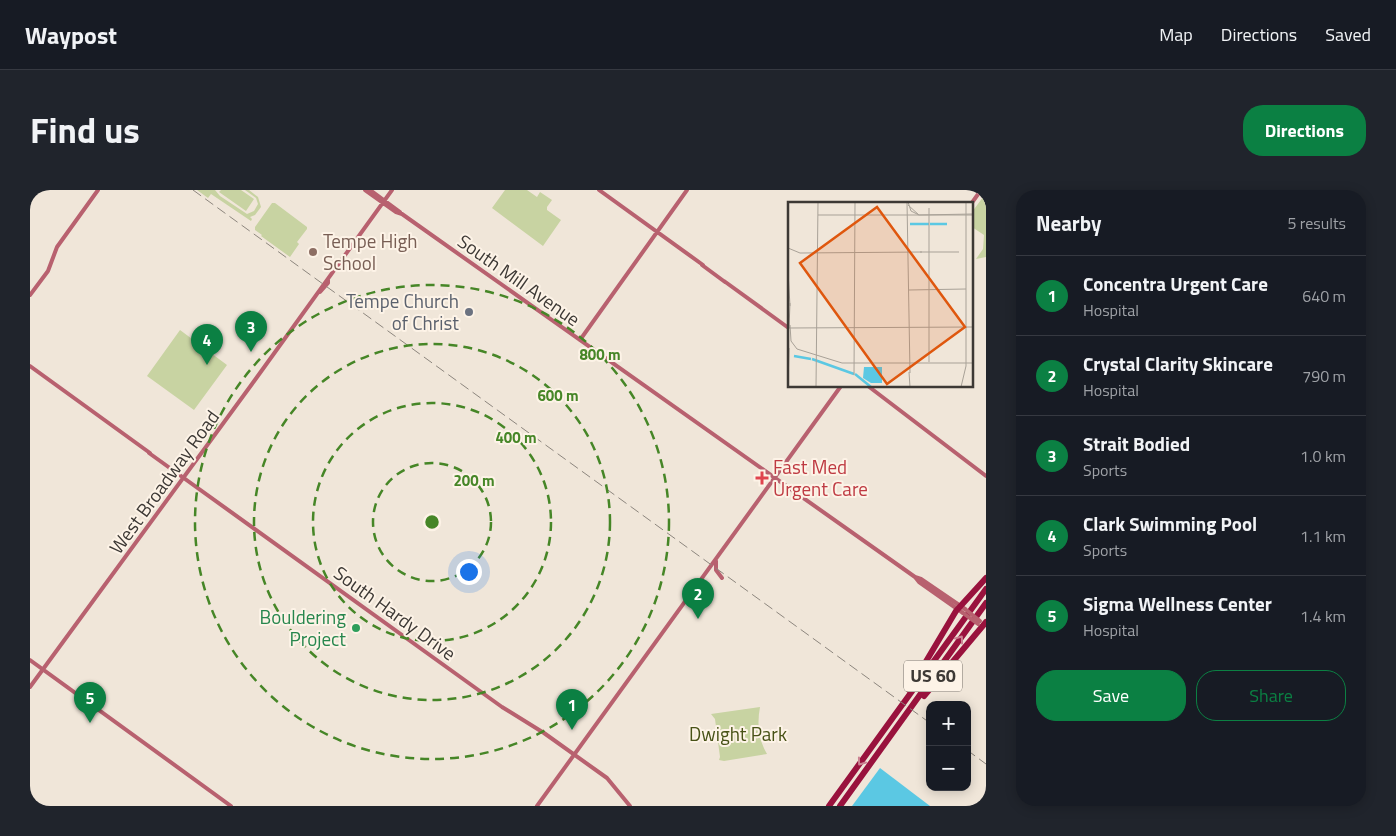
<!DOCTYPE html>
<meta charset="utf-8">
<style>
body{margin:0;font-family:"Titillium Web",sans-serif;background:#20242c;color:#f1f3f6}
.controls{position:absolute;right:15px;bottom:15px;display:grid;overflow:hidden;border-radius:10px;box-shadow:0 2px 12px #0003}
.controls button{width:45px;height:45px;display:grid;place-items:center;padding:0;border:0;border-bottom:1px solid #363941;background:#171b24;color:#f1f3f6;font:25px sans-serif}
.you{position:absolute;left:438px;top:381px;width:18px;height:18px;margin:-12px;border:4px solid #fff;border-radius:50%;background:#1a73e8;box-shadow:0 0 0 8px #1a73e833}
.badge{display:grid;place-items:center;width:32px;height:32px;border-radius:50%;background:#0b8043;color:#fff;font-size:16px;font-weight:700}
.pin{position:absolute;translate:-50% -41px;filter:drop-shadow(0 1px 2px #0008)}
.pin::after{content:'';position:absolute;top:26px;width:18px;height:15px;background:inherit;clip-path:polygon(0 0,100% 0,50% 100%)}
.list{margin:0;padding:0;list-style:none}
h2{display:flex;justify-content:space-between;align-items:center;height:65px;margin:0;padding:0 20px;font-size:21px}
h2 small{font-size:16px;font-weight:400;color:#9ea1a6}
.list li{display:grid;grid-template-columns:32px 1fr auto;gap:15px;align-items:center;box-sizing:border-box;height:80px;padding:0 20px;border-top:1px solid #363941}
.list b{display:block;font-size:19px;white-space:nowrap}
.list p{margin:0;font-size:16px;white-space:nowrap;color:#9ea1a6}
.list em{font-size:16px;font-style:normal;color:#9ea1a6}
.actions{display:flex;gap:10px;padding:15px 20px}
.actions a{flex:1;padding:11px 0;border:1px solid #0b8043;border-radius:20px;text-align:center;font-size:18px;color:#0b8043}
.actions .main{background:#0b8043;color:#fff}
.map{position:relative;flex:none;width:956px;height:616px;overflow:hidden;border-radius:20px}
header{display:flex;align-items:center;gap:30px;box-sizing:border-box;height:70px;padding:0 25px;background:#171b24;border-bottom:1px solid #363941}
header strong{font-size:24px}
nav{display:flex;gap:28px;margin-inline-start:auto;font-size:18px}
.intro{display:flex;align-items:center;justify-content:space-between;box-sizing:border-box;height:120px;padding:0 30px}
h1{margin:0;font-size:35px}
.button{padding:12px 22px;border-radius:20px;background:#0b8043;color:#fff;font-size:18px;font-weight:700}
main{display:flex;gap:30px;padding:0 30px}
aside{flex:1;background:#171b24;border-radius:20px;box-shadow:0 2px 12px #0003}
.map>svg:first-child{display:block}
</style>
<header>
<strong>Waypost</strong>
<nav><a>Map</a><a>Directions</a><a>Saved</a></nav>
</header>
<div class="intro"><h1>Find us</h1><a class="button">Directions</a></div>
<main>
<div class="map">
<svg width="956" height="616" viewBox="0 0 956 616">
<rect width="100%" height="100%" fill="#f0e6d9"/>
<path fill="#c8d3a2" d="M167 0H185L190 6 217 24 224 21 228 14 226 8 215 0H219L228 7 231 17 225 25 220 27 222 29 221 31 181 4 178 8Z
M191 0H211L224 9 216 21 189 2Z
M475 0H497L507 7 510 2 522 10 517 17V20L531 30 513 56 462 18Z
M956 3V67L946 69 953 59 954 45 942 37V22Z
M242 13H245L277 37V39L267 52 269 54 260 67 231 46 232 45 225 40V37Z
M150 140 197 175 164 220 117 186Z
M730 517C727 533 728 549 737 564L694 571 689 570 690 567 685 529 681 524Z"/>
<path fill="#5bc8e3" d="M850 578 900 616H822Z"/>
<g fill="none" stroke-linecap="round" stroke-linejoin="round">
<path stroke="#b8616f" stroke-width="4" d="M335 0 366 22 372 24 885 387 889 392 933 423
M340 0 370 22
M569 0 673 75
M941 14 951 0
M672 75 695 92
M694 91 760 139
M290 102 298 93V90
M0 105 18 81 27 57 68 0
M550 150 657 0
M0 176 120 263
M838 196 956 286
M119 263 472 517 514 543 577 588 600 616
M686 371V380L692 388
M885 387 891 389 935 419
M0 470 201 616
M0 497 222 194 362 0
M507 616 811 196"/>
<path stroke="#99123d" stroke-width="6" d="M879 500 926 421 956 388
M894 506 956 432
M799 616 956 399
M810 616 956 413"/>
<path stroke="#8d867e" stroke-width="1" stroke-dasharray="10 5" stroke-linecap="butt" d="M163 0 900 533
M937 560 956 574"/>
<path stroke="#b8616f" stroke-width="4" d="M935 419 950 431
M933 423 948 434"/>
</g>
<defs><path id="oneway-chevron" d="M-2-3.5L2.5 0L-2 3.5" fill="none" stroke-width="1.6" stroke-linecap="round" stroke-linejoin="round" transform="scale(1.25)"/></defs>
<g stroke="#cb8292">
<use href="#oneway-chevron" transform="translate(930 449) rotate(-54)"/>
<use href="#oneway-chevron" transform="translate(831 572) rotate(126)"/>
</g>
<g fill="none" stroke="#468627" stroke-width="2.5" stroke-dasharray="9 6">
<circle cx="402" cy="332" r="59"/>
<circle cx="402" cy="332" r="119"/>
<circle cx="402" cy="332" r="178"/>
<circle cx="402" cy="332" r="237"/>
</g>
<circle fill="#8d6e63" stroke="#fdf3e7" stroke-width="2" cx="283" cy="62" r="5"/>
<circle fill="#6b7280" stroke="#fdf3e7" stroke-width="2" cx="439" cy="122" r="5"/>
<path fill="#e0444e" stroke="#fdf3e7" stroke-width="2" d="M729.5 280.5h5v5h5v5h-5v5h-5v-5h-5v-5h5z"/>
<circle fill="#2e9e5b" stroke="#fdf3e7" stroke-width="2" cx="326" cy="438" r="5"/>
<g text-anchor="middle" stroke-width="4" stroke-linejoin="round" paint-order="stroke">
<rect fill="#fdf3e7" stroke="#77716a" stroke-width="1" x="874" y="470.5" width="58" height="31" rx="4"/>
<g font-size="18" font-weight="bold" fill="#3d3935">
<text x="903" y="492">US 60</text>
</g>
<g font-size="19" fill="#785e54" stroke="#fdf3e7" text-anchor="start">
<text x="293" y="58">Tempe High<tspan x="293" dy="22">School</tspan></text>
</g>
<g font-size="19" fill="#3d3935" stroke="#fdf3e7">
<text transform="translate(489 90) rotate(35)" y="7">South Mill Avenue</text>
<text transform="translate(134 292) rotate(-54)" y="7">West Broadway Road</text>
<text transform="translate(365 423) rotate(36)" y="7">South Hardy Drive</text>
</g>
<g font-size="19" fill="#5b616d" stroke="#fdf3e7" text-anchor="end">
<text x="429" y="118">Tempe Church<tspan x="429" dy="22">of Christ</tspan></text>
</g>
<g font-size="19" fill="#be3a42" stroke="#fdf3e7" text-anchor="start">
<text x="743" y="284">Fast Med<tspan x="743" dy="22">Urgent Care</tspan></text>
</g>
<g font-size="19" fill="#27864d" stroke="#fdf3e7" text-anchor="end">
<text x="316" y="434">Bouldering<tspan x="316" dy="22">Project</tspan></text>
</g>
<g font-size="19" fill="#485217" stroke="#fdf3e7">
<text x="708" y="551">Dwight Park</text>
</g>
</g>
<g transform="translate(758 12)">
<rect width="185" height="185" fill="#f0e6d9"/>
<path d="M76 165H94V181H83L75 176Z" fill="#5bc8e3"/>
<path fill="none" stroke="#5bc8e3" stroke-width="2.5" d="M122 22H141M142 22H159M6 154 23 157M24 157 66 172M67 172 83 185"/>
<path fill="none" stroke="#a8a197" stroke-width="1" d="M119 0 122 171M120 0 123 9 131 13H185M120 3 131 13 185 12M30 13H131M0 46 12 51 134 50M132 50H171M0 70 2 104M121 88 178 87M2 123 3 139 9 147 54 161H185M1 126 185 125M1 126 2 101M141 126V6M141 160V126M121 170 122 185M66 173 67 0M0 185 1 146M28 185 30 0M173 185 178 164V0"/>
<path fill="#df570e" fill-opacity="0.15" stroke="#df570e" stroke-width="2.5" d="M89 5 177 125 99 182 12 61Z"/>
<rect width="185" height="185" fill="none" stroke="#3d3935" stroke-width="2.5"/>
</g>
<circle cx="402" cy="332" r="8" fill="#468627" stroke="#fdf3e7" stroke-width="2.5"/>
<g font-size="15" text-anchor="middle" font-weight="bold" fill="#468627" stroke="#fdf3e7" stroke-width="4" stroke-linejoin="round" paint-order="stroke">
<text x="570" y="170">800 m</text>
<text x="528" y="211">600 m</text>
<text x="486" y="253">400 m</text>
<text x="444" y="296">200 m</text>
</g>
</svg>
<div class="controls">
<button>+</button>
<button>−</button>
</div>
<div class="you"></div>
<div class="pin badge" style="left:542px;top:540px">1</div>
<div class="pin badge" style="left:668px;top:429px">2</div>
<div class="pin badge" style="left:221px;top:162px">3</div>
<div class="pin badge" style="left:177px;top:175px">4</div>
<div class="pin badge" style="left:60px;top:533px">5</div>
</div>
<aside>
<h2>Nearby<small>5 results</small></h2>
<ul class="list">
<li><span class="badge">1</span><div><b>Concentra Urgent Care</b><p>Hospital</p></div><em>640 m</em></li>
<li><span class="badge">2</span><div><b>Crystal Clarity Skincare</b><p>Hospital</p></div><em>790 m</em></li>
<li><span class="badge">3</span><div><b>Strait Bodied</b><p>Sports</p></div><em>1.0 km</em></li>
<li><span class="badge">4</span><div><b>Clark Swimming Pool</b><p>Sports</p></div><em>1.1 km</em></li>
<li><span class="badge">5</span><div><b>Sigma Wellness Center</b><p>Hospital</p></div><em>1.4 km</em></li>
</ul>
<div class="actions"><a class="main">Save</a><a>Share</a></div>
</aside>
</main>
